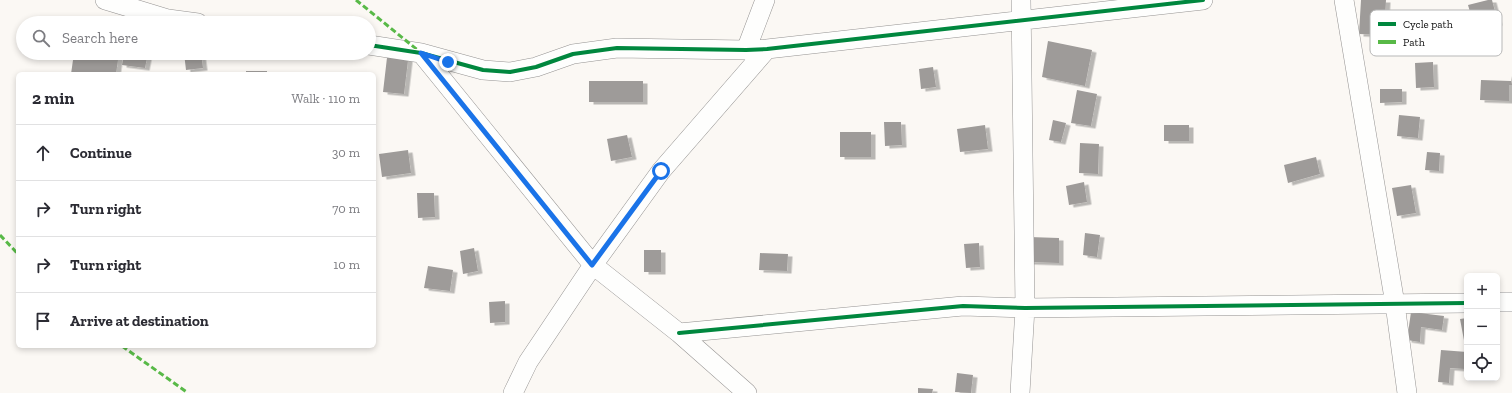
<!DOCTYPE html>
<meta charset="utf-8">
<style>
body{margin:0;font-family:"Zilla Slab",serif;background:#f7f7f7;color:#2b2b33}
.controls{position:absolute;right:12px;bottom:12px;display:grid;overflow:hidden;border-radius:6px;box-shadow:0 2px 6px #0003}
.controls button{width:36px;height:36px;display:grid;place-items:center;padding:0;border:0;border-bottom:1px solid #e1e1e2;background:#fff;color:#2b2b33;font:20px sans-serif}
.stop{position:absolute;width:12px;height:12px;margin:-9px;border:3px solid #1a73e8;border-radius:50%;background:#fff}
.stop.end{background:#1a73e8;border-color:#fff;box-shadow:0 1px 4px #0008}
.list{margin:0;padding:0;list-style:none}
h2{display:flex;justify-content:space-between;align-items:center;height:52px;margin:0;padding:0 16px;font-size:17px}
h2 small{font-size:13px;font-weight:400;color:#7c7c81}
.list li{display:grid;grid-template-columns:26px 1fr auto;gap:12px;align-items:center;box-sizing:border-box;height:56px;padding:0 16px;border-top:1px solid #e1e1e2}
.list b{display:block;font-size:15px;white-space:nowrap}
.list em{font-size:13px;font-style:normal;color:#7c7c81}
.icon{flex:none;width:22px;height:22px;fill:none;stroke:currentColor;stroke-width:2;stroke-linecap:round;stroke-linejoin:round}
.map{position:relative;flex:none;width:1512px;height:393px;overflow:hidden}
.search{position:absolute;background:#fff;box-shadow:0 2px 6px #0003;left:16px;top:16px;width:360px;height:44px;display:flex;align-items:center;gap:10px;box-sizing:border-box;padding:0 14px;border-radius:22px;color:#7c7c81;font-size:15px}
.panel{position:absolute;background:#fff;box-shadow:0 2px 6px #0003;left:16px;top:72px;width:360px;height:276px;border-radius:6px}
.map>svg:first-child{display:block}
</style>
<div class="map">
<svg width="1512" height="393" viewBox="0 0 1512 393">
<defs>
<filter id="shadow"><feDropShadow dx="4.5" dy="2.5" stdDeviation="0" flood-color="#0004"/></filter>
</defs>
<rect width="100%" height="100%" fill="#fbf8f4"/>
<path fill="#9e9b99" filter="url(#shadow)" d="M1361 0H1386L1384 35 1359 34Z
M1488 0H1492L1498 23 1475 29 1468 5Z
M1048 41 1092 50 1085 86 1042 77Z
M388 49 409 52 404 94 383 92Z
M74 53H119L116 74H71Z
M124 53H148L145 68 122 65Z
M184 53H201L203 68 186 70Z
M1433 62 1434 87 1416 88 1415 63Z
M933 67 936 87 921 89 919 69Z
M246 71H267V74H246Z
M1511 76 1512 85H1509V101L1480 100 1481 80 1511 81Z
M589 81H643V102H589Z
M1380 89H1402V102L1380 103Z
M1077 90 1097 94 1091 126 1071 123Z
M1399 115 1420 117 1418 138 1397 136Z
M1053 120 1066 123 1061 142 1049 140Z
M884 122H901L902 145 885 146Z
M985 125 988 149 960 152 957 129Z
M1164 125H1189V141H1164Z
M840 132H871V157H840Z
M627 135 632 157 611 161 607 139Z
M1080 143 1099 144 1098 174 1079 173Z
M408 150 411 173 382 177 379 154Z
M1427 152 1440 153 1439 171 1425 170Z
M1316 157 1320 174 1288 183 1284 165Z
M1084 182 1087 202 1069 205 1066 186Z
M1411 185 1416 213 1397 216 1392 188Z
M417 193H434L435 217 418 218Z
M1085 233 1100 235 1097 257 1083 255Z
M1029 237 1059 238V263L1029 262Z
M979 243 980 267 966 268 964 244Z
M474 248 478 271 463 274 460 251Z
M644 250H661V272H644Z
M760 253 788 254 787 271 759 270Z
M428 266 453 270 450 291 424 288Z
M505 301V322L490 323 489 302Z
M1411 312 1444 316 1442 330 1421 327 1420 342 1407 340Z
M1467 318V350L1466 351 1460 319Z
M1441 350 1467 352 1465 369 1450 368 1449 383 1438 382Z
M957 373 973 375 971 393 955 392Z
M918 388 933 389 932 393H918Z"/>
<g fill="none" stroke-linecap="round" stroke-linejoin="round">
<g stroke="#959392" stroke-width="20">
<path id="street" d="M105 0 168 19 198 23
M1344 0 1395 304 1407 393
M369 45 421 53 483 70 510 72 536 67 573 54 617 48 746 50 767 49 1203 0
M746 50 765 0
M421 53 593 265 679 333 747 393
M1497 302H1512
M679 333 963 306 1025 308 1467 303
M513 393 528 362 593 265 661 171 767 49
M1020 393 1025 308 1021 0"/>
</g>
<use href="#street" stroke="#fefefd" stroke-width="19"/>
<path stroke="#58b947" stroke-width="3" stroke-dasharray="6 3" stroke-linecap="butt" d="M356 0 420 52
M0 235 18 254
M122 346 188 393"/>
<g stroke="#fff" stroke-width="6">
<path id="cycleway" d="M369 45 421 53 483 70 510 72 536 67 573 54 617 48 746 50 767 49 1203 0
M679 333 963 306 1025 308 1467 303"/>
</g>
<use href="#cycleway" stroke="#00873e" stroke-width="4"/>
</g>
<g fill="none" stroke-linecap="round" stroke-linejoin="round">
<path stroke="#1a73e8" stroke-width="5" d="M448 62 421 53 592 265 661 171"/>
</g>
<rect x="1370" y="10" width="132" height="46" rx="6" fill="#fff" stroke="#b7b7b7" stroke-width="1"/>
<rect x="1378" y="22" width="18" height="4" fill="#00873e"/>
<rect x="1378" y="40" width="18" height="4" fill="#58b947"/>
<g font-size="11" fill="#0e0e0e">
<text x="1403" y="28">Cycle path</text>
<text x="1403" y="46">Path</text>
</g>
</svg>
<div class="controls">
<button>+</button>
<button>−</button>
<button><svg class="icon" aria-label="locate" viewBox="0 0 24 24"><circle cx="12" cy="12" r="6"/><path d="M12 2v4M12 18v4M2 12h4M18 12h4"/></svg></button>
</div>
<div class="stop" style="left:661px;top:171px"></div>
<div class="stop end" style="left:448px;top:62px"></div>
<div class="search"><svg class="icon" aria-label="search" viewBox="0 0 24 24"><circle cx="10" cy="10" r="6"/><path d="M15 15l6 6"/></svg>Search here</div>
<section class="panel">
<h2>2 min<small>Walk · 110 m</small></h2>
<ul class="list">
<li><svg class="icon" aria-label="ahead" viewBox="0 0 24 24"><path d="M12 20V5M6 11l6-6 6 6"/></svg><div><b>Continue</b></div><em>30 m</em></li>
<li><svg class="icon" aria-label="right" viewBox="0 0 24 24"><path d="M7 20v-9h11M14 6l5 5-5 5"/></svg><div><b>Turn right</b></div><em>70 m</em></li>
<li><svg class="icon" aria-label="right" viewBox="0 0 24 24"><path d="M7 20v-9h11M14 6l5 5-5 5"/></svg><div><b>Turn right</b></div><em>10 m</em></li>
<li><svg class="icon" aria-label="arrive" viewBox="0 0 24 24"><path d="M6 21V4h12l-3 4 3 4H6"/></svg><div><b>Arrive at destination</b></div></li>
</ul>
</section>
</div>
